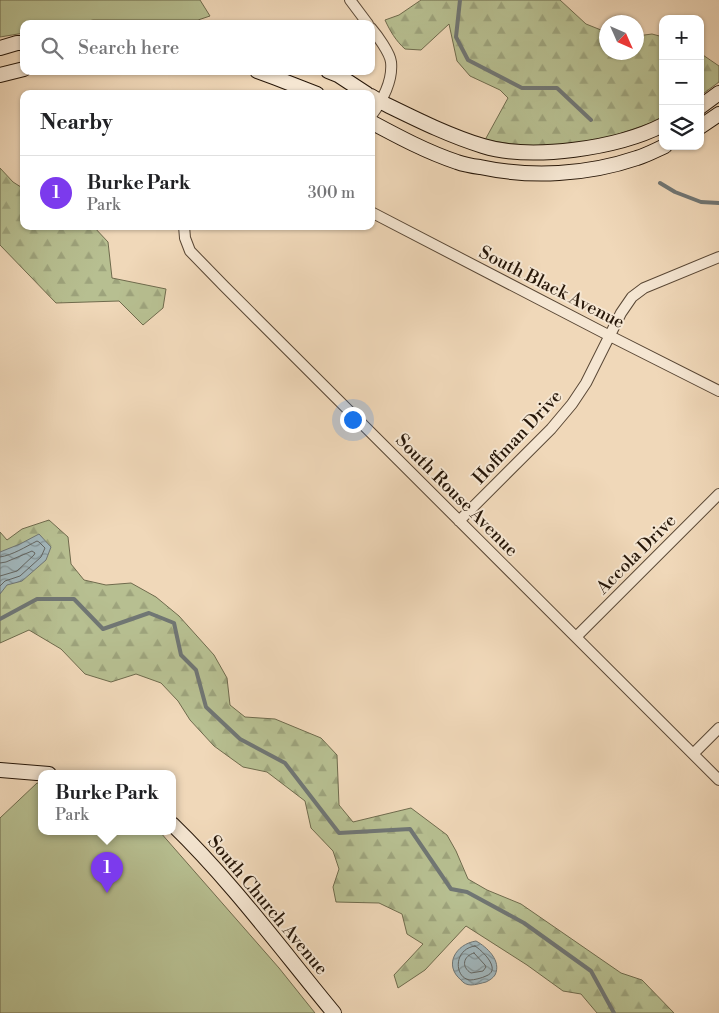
<!DOCTYPE html>
<meta charset="utf-8">
<style>
body{margin:0;font-family:"Libre Bodoni",serif;background:#f6f6f6;color:#202124}
.controls{position:absolute;right:15px;top:15px;display:grid;overflow:hidden;border-radius:10px;box-shadow:0 1px 4px #0004}
.controls button{width:45px;height:45px;display:grid;place-items:center;padding:0;border:0;border-bottom:1px solid #e0e0e0;background:#fff;color:#202124;font:25px sans-serif}
.compass{position:absolute;left:599px;top:15px;width:45px;height:45px;border-radius:50%;background:#fff;box-shadow:0 1px 4px #0004;rotate:135deg}
.you{position:absolute;left:352px;top:419px;width:18px;height:18px;margin:-12px;border:4px solid #fff;border-radius:50%;background:#1a73e8;box-shadow:0 0 0 8px #1a73e833}
.badge{display:grid;place-items:center;width:32px;height:32px;border-radius:50%;background:#7c3aed;color:#fff;font-size:16px;font-weight:700}
.pin{position:absolute;translate:-50% -41px;filter:drop-shadow(0 1px 2px #0008)}
.pin::after{content:'';position:absolute;top:26px;width:18px;height:15px;background:inherit;clip-path:polygon(0 0,100% 0,50% 100%)}
.popup{position:absolute;left:38px;top:770px;width:138px;height:65px;box-sizing:border-box;display:grid;place-content:center;border-radius:10px;background:#fff;filter:drop-shadow(0 1px 4px #0005);font-size:16px;white-space:nowrap;color:#757577}
.popup b{font-size:19px;color:#202124}
.popup::after{content:'';position:absolute;left:50%;top:100%;margin-left:-10px;border:10px solid transparent;border-top-color:#fff}
.list{margin:0;padding:0;list-style:none}
h2{display:flex;justify-content:space-between;align-items:center;height:65px;margin:0;padding:0 20px;font-size:21px}
h2 small{font-size:16px;font-weight:400;color:#757577}
.list li{display:grid;grid-template-columns:32px 1fr auto;gap:15px;align-items:center;box-sizing:border-box;height:75px;padding:0 20px;border-top:1px solid #e0e0e0}
.list b{display:block;font-size:19px;white-space:nowrap}
.list p{margin:0;font-size:16px;white-space:nowrap;color:#757577}
.list em{font-size:16px;font-style:normal;color:#757577}
.icon{flex:none;width:28px;height:28px;fill:none;stroke:currentColor;stroke-width:2;stroke-linecap:round;stroke-linejoin:round}
.map{position:relative;flex:none;width:719px;height:1013px;overflow:hidden}
.search{position:absolute;background:#fff;box-shadow:0 1px 4px #0004;left:20px;top:20px;width:355px;height:55px;display:flex;align-items:center;gap:12px;box-sizing:border-box;padding:0 18px;border-radius:10px;color:#757577;font-size:19px}
.panel{position:absolute;background:#fff;box-shadow:0 1px 4px #0004;left:20px;top:90px;width:355px;height:140px;border-radius:10px}
.map>svg:first-child{display:block}
</style>
<div class="map">
<svg width="719" height="1013" viewBox="0 0 719 1013">
<defs>
<pattern id="forest-firs" width="22" height="20" patternUnits="userSpaceOnUse" patternTransform="scale(1.25)"><rect width="22" height="20" fill="#b7bf91"/><path d="M5 1l3.5 6h-7zM16 11l3.5 6h-7z" fill="#9da37c"/></pattern>
<pattern id="water-waves" width="16" height="10" patternUnits="userSpaceOnUse" patternTransform="scale(1.25)"><rect width="16" height="10" fill="#a1b6bb"/><path d="M0 5q4-4 8 0t8 0" fill="none" stroke="#839396"/></pattern>
</defs>
<rect width="100%" height="100%" fill="#f0d8b9"/>
<filter id="stains"><feTurbulence type="fractalNoise" baseFrequency=".004" numOctaves="4"/><feColorMatrix values="0 0 0 0 .2 0 0 0 0 .09 0 0 0 0 .02 0 0 0 .5 -.17"/></filter>
<radialGradient id="worn" r=".72"><stop offset=".6" stop-color="#630" stop-opacity="0"/><stop offset="1" stop-color="#630" stop-opacity=".3"/></radialGradient>
<path fill="#b7bf91" stroke="#6f6b4d" d="M0 0H200L210 16 198 20H93L74 24H24V33L0 37Z
M37 783 42 784V832H160L279 968 315 1013H0V818Z"/>
<path fill="url(#forest-firs)" stroke="#6f6b4d" d="M421 0H560L586 24 606 32V52H636L637 36 652 34 663 37V119L598 141 533 147 485 140 508 98 500 90 470 76 457 61 449 24 421 50 405 49C396 41 390 31 385 20L399 15Z
M700 53 719 66V82L700 96Z
M0 168 13 182 24 189V226H93L108 242 112 278 166 289 163 308 143 325 119 301 56 303 0 245Z
M49 520 68 537 71 564 84 580 106 585 131 583 156 597 179 616 214 655 227 678 230 705 245 717 275 719 321 738 337 755 339 805 353 822 411 808 447 835 456 851 468 879 487 890 521 904 621 973 642 980 674 1013H597L581 994 563 991 527 965 466 926 425 970 398 988 394 975 423 944 407 934 402 914 379 903 336 902 333 887 339 869 333 851 311 828 305 801 267 772 243 767 214 746 190 720 178 701 161 683 136 674 111 682 85 674 61 649 29 630 0 643V532L7 540 22 529Z"/>
<path fill="url(#water-waves)" stroke="#707674" d="M39 534 51 547 46 560 22 581 7 585 0 594V552L20 544Z
M476 941C487 947 502 961 495 975 493 978 490 980 486 982 482 983 475 985 471 985 467 985 463 983 461 980 443 965 456 944 476 941Z"/>
<g fill="none" stroke-linecap="round" stroke-linejoin="round">
<path stroke="#646662" stroke-width="1" d="M0 557C13 555 25 547 37 541L39 542 45 548 41 557 20 576 5 581 0 586
M0 563 6 562 32 551 35 553 34 555 17 571 0 576
M475 946C483 951 502 970 486 976 482 978 474 980 470 980 454 978 453 949 475 946Z
M474 953 485 965 486 967 483 971 471 973C461 967 463 956 474 953Z"/>
<path stroke="#707674" stroke-width="4" d="M460 0 456 37 468 60 522 88H557L591 120
M660 183 675 192 701 202 719 203
M0 619 37 599H74L103 629 149 613 174 623 181 655 196 670 206 707 240 739 285 763 339 833 410 829 451 889 467 892 524 923 591 971 614 1013"/>
<g stroke="#594735" stroke-width="12">
<path id="street" d="M350 0 368 24
M371 28C377 35 390 53 391 62 393 81 382 101 371 116
M371 212 610 336 719 391
M184 226 185 238 190 251 224 286 719 780
M459 521 551 429 572 404 586 383 621 313 632 297 644 288 719 257
M576 637 719 494
M693 754 719 728"/>
</g>
<g stroke="#271709" stroke-width="16">
<path id="secondary" d="M0 48 17 43H24
M257 71 276 78 317 94
M328 71 338 75 367 94
M0 75 24 69
M371 96 381 102C414 118 447 135 483 146 532 161 618 148 663 125
M700 107 719 93
M371 122C399 137 427 152 457 162 465 165 472 166 480 167 531 178 587 175 637 158 647 155 656 150 665 146
M700 127 719 114
M0 770 49 774
M172 824C232 882 281 949 334 1013"/>
</g>
<use href="#street" stroke="#f5e6d2" stroke-width="10"/>
<use href="#secondary" stroke="#f5e6d2" stroke-width="14"/>
</g>
<g text-anchor="middle" stroke-width="4" stroke-linejoin="round" paint-order="stroke">
<g font-size="18" fill="#271709" stroke="#f5e6d2">
<text transform="translate(552 287) rotate(27)" y="6">South Black Avenue</text>
<text transform="translate(517 437) rotate(-47)" y="6">Hoffman Drive</text>
<text transform="translate(457 495) rotate(45)" y="6">South Rouse Avenue</text>
<text transform="translate(636 554) rotate(-45)" y="6">Accola Drive</text>
<text transform="translate(268 905) rotate(50)" y="6">South Church Avenue</text>
</g>
</g>
<rect width="100%" height="100%" filter="url(#stains)"/>
<rect width="100%" height="100%" fill="url(#worn)"/>
</svg>
<div class="controls">
<button>+</button>
<button>−</button>
<button><svg class="icon" aria-label="layers" viewBox="0 0 24 24"><path d="M12 4l9 5-9 5-9-5zM3 14l9 5 9-5"/></svg></button>
</div>
<svg class="compass" viewBox="-18 -18 36 36"><path d="M0-13l5 13h-10z" fill="#e53935"/><path d="M0 13l5-13h-10z" fill="#757577"/></svg>
<div class="you"></div>
<div class="pin badge" style="left:107px;top:893px">1</div>
<div class="popup"><b>Burke Park</b>Park</div>
<div class="search"><svg class="icon" aria-label="search" viewBox="0 0 24 24"><circle cx="10" cy="10" r="6"/><path d="M15 15l6 6"/></svg>Search here</div>
<section class="panel">
<h2>Nearby<small></small></h2>
<ul class="list">
<li><span class="badge">1</span><div><b>Burke Park</b><p>Park</p></div><em>300 m</em></li>
</ul>
</section>
</div>
